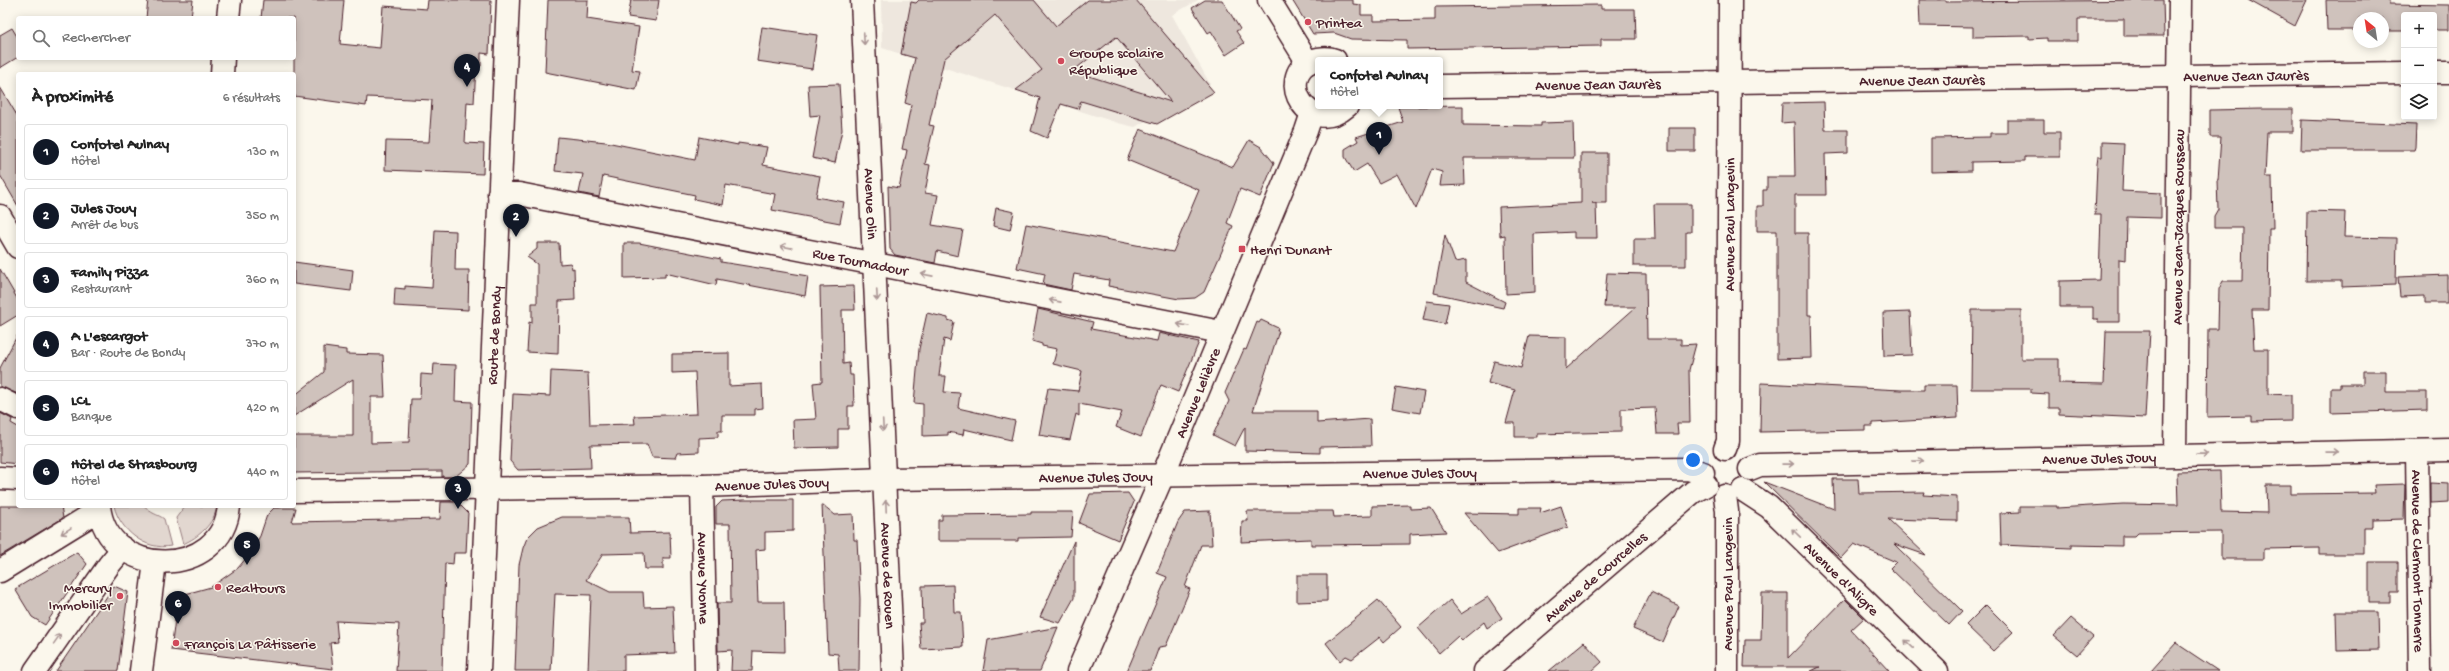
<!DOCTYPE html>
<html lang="fr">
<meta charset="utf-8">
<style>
body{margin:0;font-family:"Gochi Hand",sans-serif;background:#f2f2f2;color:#222}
.controls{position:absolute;right:12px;top:12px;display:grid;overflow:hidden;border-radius:4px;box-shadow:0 2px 10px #0003}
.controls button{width:36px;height:36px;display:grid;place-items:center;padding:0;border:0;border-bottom:1px solid #e0e0e0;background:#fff;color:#222;font:20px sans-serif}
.compass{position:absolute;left:2353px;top:12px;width:36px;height:36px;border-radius:50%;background:#fff;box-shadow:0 2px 10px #0003;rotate:330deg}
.you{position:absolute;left:1693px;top:460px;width:14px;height:14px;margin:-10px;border:3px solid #fff;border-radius:50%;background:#1a73e8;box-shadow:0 0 0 6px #1a73e833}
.badge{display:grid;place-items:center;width:26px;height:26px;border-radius:50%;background:#111827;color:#fff;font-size:13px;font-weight:700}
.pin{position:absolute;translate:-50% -33px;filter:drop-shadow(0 1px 2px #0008)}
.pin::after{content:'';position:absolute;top:21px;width:14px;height:12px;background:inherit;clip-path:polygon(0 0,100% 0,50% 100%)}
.popup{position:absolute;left:1315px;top:57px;width:128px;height:52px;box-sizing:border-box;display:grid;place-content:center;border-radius:4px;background:#fff;filter:drop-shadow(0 1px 3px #0005);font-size:13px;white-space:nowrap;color:#767676}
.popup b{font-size:15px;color:#222}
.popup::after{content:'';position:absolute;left:50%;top:100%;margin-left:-8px;border:8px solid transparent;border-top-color:#fff}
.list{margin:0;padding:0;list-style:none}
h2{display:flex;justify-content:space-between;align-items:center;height:52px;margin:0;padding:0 16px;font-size:17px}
h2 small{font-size:13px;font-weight:400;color:#767676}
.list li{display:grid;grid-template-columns:26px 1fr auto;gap:12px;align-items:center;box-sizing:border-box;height:56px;margin:0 8px 8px;padding:0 8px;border:1px solid #e0e0e0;border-radius:4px}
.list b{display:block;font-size:15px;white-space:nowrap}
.list p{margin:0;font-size:13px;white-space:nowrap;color:#767676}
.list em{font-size:13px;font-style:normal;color:#767676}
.icon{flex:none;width:22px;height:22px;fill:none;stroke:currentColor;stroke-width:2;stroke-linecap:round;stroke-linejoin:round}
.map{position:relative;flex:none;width:2449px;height:671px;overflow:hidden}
.search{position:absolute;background:#fff;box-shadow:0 2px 10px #0003;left:16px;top:16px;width:280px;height:44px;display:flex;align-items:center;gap:10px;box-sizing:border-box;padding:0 14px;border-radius:4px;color:#767676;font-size:15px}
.panel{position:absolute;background:#fff;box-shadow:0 2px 10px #0003;left:16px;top:72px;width:280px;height:436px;border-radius:4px}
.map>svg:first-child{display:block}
</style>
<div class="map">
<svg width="2449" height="671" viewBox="0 0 2449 671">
<rect width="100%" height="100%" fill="#fbf7ec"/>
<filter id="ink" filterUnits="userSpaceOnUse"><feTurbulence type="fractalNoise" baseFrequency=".025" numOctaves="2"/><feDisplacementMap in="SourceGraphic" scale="8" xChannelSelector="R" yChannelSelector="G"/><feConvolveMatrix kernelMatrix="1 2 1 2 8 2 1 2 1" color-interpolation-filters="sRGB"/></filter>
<g filter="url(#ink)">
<path fill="#eee7de" d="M881 0H1198L1172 15 1210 84 1135 127 1118 123 882 48Z"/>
<path fill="#e2d7d0" stroke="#967b7e" d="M114 506H145C150 514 158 514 164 519L171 546C145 551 120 530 114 506Z
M185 506H217C214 524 199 537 183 544L176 518Z"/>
<path fill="#cfc2bc" stroke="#4a1f2b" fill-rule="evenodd" d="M148 0H193L191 18H146Z
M263 0H344L340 44 380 48 383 6 427 9 428 0H491L489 54 481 53V66H476L474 103 467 102 465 143 484 144 483 174 385 170 386 141 429 142 432 100 367 97 366 106 294 96V18H261Z
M548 0H588L587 19 639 27 632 70 640 71 636 90 545 72Z
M631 0H659L656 21 628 17Z
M919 0H1034L1056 26 1088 0H1136L1214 92 1157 124 1081 101 1078 109 1061 104 1047 138 1031 131 1040 98 1016 90 1042 70 995 15 944 59 929 125 934 126 925 164 930 165 925 193 938 195 932 225 963 230 958 256 937 251 935 263 895 255 890 249 888 186 899 188 907 150 902 149 911 105 905 103 915 58 901 54 911 2 916 3ZM1116 37 1118 39 1171 102 1073 71Z
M1205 0H1222L1240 29 1236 31 1244 43 1226 55 1211 31 1208 33 1192 8Z
M1292 0H1353V4L1361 5V15H1373V21L1435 20V7L1601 5V9H1635L1636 39H1601V46L1407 49V40L1351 39 1334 33 1313 34Z
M1919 0H1946V2L2163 0 2164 36H2124V19H2078V41H2047V38L2029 39V36L1973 37V27L1920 26Z
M2248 0H2307L2295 26Z
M2326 0H2389V4L2449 5V30H2434V15H2404V31H2383V18H2359V30H2327Z
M762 27 817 35 812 69 757 61Z
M12 28 18 38V57L0 68V35Z
M839 84 842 130 835 163 812 158 820 115 810 116 808 85Z
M0 87 18 117V206L0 175Z
M1824 102 1825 130H1848V153L1825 154 1826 195H1795V233H1808V315H1811L1812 358 1777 359V231H1757V206H1763V190H1767V177H1795L1794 122 1781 123 1782 103Z
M1463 106V125L1541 126V123L1573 122 1574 158H1464L1465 185 1440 186 1442 172 1432 169 1416 209 1397 174 1379 183 1367 164 1354 172 1345 157V149L1358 141 1356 137 1403 122 1398 107Z
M2262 109H2293V132H2267L2265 177H2272L2273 228H2269L2268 310H2252L2254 349H2268V394L2291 395V421L2252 422V416L2207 417 2208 329H2218L2219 289 2223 281H2242L2243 228H2214V216L2218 209 2217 180H2218L2221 137H2210V110Z
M2007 120H2044V132H2060V157H2025V161L1971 162V171L1931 172V138L1990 137V133H2007Z
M2302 120 2416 125 2415 147 2414 150H2301Z
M1669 128H1695V151H1669Z
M1140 129 1233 167 1249 140 1261 147 1274 163 1260 197 1240 189 1227 223 1233 226 1204 292 1195 298 1179 299 1108 286 1109 280 1074 274 1071 290 1043 284 1045 274 1017 268 1026 224 1173 252 1199 190 1127 160Z
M558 137 606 142 695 160 699 137 738 145V143L767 147 763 165 820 176 816 197 844 202 840 223 772 210 775 194 726 185 723 205 694 199 695 195 603 176 599 197 579 193 583 174 555 171Z
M2102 142 2124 143 2122 191 2161 193V218L2127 217 2126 260 2119 259V322H2098V319H2093V307H2060V281L2099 280 2101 215H2095L2097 164 2098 157H2102Z
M1581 153H1607V203H1592H1596L1597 238H1574V232L1534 234 1535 292 1506 294 1505 235 1500 236 1499 207 1581 203Z
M1654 204H1691V232H1686V266H1634V239H1655Z
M996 208 1014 212 1010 230 993 226Z
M2307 211 2345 212 2344 237 2397 238 2396 285 2341 287V281H2306Z
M435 230 456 231 455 270H469L468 310 394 306 395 288 405 289V286L432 288Z
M1445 235 1455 262 1466 260V282L1505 302 1503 308 1434 293Z
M537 243H559L560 264 571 263 572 269 574 268 575 300 559 301 558 354 527 352 529 322 532 323V303H537V264L527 257 537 249Z
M624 243H639L721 259V262L808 276 805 296 717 279 716 285 665 273V277L624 278Z
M294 262 353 270 351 291 294 284Z
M0 269 18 300V315L0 326Z
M1607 273 1646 274 1647 339H1681V345L1696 344 1689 370 1690 423H1677L1678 434H1657L1655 408 1621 409V432L1537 434V437H1515V423H1506L1515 390 1488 383 1494 361 1521 368 1529 336 1566 337V369L1636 307H1604Z
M2447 275V303H2425V296L2400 297 2398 277Z
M854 286 855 310H842L843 364 849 363 850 375H853L854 406H848V429H838V447L794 448 793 420 816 419 813 383 822 382 820 287Z
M1427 301 1449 304 1445 324 1423 320Z
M1038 309 1093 322 1091 329 1157 341 1159 333 1199 342 1178 392 1161 385 1141 437 1116 427 1122 412 1079 404V416L1076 414 1070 440 1039 435 1048 388 1078 391 1082 371 1053 364 1057 349 1042 346V344L1032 341Z
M1972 310H2021V359H2059V383L2104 384 2106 331H2150L2145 418 2059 414V408H2049V394L2031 393V389H1971Z
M1910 312 1912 355 1884 356 1883 313Z
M927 313 948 318V320L954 322 950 341 944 339 939 376H946L944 392 960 393 958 408 1015 421 1011 440 964 429 963 435 948 432V435L923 436V404L914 403 919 349Z
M1261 320 1278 328 1277 331H1279L1253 411H1317V423L1370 419 1371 446 1320 447V453L1245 451V427L1235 446 1213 435 1229 401 1225 393 1244 349 1246 350 1257 322 1259 323Z
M18 334V394L0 387V368Z
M324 347 346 350V354L383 355 385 397H371V443L409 442 411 399H420L421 374 433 375 434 364 456 365 455 401 472 402 470 464 455 477H442V471L294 473V436H353V379L294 416V396L324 372Z
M729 353V386L762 384 763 408 755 409V415H722V431H718V437L699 438V452L677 453 675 458 652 457 647 444 590 445 591 468 518 470 510 461 513 394 550 396 551 371 588 373 590 425 635 424 634 416 697 414 695 372 672 373V354Z
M2363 371H2386V392H2427V410L2331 413V388H2340V384H2363Z
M1761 383 1901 390H1924V385H1957L1958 418 1873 423V426H1865V430L1760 432Z
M1396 387 1424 392 1420 413 1392 408Z
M0 413 12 419 11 423 18 427V464L0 462Z
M2220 471 2221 512 2267 513 2266 485H2291V494L2375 493 2374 485 2405 484 2404 519 2373 520V527H2364V554H2319V548L2264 549V559H2221V532L2138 533 2135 536H2122V546L2071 545V548L2001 545 2000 513 2020 512V506H2057V508L2123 504 2178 505 2177 472Z
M1833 479H1858L1859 493 1924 492 1923 495 1957 497V521L1888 519 1926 555 1894 544 1962 611 1949 625 1890 568 1896 562 1854 544 1841 558 1764 482 1834 509Z
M2430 483 2449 484V502L2430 503Z
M1128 493 1134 502 1118 540 1079 523 1090 494Z
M744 500H793V531L765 532V549L756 550 758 602H784L785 652 753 651 752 671H731L732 650 718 651 717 603H731L730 524H716V507L722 501Z
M441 502H457L468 513 466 553H454L453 564 445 563 442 671H396L399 624 336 621 338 642 330 643 333 669 171 650 178 596 211 587 238 568 251 552 260 536 267 515 274 508H296L292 522 440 519Z
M822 504 835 515 853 514 854 540H857L860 599 859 671H839L838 654 828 653Z
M1410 505V509L1431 508 1446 532 1410 534V544L1311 545V539L1241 542 1242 521H1248L1247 511H1333L1334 517 1372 516V506Z
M0 506H61L63 518 0 556Z
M1561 506 1568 527 1498 553 1464 513 1519 514V508H1541L1540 513Z
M1210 511 1212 545H1201L1185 587 1190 589 1166 646 1159 647 1150 671H1127L1167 577 1157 573 1178 522 1185 512Z
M1031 512H1073L1071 537 1018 538V541H938V520H942V515L1031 514Z
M562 517H629L630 533 670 532 671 558H663V569H645L644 553 603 554 586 580 610 592H643L644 607 673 606 675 653 624 655V671H588L591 595 555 594 551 671H515L519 565 523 548 527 538 538 527Z
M1074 541V598L1060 623 1040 617Z
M77 552 87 564 45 625 32 617 15 589Z
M2369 562H2398V593H2390V603H2369Z
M1297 575H1327V601L1297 602Z
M953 585 954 612H961L963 647 921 649 919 623H923L922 586Z
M114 586 128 592 118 671H56Z
M1651 592 1679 606 1663 642 1633 629Z
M1762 593H1788V658L1845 599 1864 618 1851 630 1889 671H1811L1820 667H1744L1745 640H1761Z
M1488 597 1502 618 1487 628 1484 622 1462 640 1458 636 1439 653 1418 628 1450 600 1461 614Z
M1378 600 1401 627 1384 642 1380 637 1352 659 1346 656 1340 661 1326 643Z
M1986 605 2013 632 1993 651 1966 625Z
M2336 612H2378L2379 650 2337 651Z
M2071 618 2093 637 2077 655 2054 636Z
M1058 627 1040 671H983L988 640Z
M1584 642 1602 662 1592 671H1549Z
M2176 643 2218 671H2151Z"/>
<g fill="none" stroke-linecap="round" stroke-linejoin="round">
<g stroke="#4a1f2b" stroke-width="25">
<g id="minor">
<path id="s1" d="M862 0 893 671"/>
<path d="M1269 0 1308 63"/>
<path d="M228 18 230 0"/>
<path d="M1335 60C1327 57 1320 58 1311 61 1275 78 1309 139 1347 106"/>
<path d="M2434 72H2449"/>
<path d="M222 74 223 58"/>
<path id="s2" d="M1440 86 2404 73"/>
<path id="s3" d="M499 194H519L1221 332"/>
<path d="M0 216 18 247"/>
<path d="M0 399 18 408"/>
<path id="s4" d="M1725 449 1728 441 1730 0"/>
<path id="s5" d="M2417 451 2420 671"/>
<path id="s6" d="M2175 454 2180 0"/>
<path id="s7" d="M1750 469 1760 465 2449 450"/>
<path d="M0 478 18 479"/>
<path id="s8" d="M702 486 706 671"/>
<path id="s9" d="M1743 490 1769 507 1937 671"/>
<path id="s10" d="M294 491 702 486 885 479 1688 469 1703 473"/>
<path d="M1725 496 1727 511V671"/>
<path d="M99 506C107 581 223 579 229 506"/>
<path d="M0 571 99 510"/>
<path d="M35 671 109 565 123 548"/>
<path d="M141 671 155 562"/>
<path id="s11" d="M1078 671 1163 475 1306 131 1312 113"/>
<path id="s12" d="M1485 671 1693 492 1706 485"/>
</g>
</g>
<g stroke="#4a1f2b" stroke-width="25">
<g id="tertiary">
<path id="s13" d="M479 671 508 0"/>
</g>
</g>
<use href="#minor" stroke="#fbf7ec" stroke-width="22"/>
<use href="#tertiary" stroke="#fbf7ec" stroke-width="22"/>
</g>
<defs><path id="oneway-shaft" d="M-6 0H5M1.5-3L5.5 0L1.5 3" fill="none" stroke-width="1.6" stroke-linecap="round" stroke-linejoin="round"/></defs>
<g stroke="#ab9695">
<use href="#oneway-shaft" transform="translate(864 39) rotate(87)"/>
<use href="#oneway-shaft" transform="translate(786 247) rotate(-169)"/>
<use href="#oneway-shaft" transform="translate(927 275) rotate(-169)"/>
<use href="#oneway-shaft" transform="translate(877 295) rotate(87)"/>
<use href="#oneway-shaft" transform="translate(1055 301) rotate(-169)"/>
<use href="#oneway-shaft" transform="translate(1183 325) rotate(-170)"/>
<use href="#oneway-shaft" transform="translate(883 425) rotate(87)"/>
<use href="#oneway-shaft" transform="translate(2332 452) rotate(-1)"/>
<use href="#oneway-shaft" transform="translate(2202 454) rotate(-1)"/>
<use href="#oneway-shaft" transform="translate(1918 461) rotate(-1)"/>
<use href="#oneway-shaft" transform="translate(1788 464) rotate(-1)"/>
<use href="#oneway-shaft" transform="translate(886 506) rotate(-92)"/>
<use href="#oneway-shaft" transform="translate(66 531) rotate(148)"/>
<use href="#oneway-shaft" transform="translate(1796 533) rotate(-136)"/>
<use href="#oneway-shaft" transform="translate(57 639) rotate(-55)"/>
<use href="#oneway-shaft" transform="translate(1909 644) rotate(-136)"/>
</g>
</g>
<g fill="#d1495b" stroke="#fbf7ec" stroke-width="1.5">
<circle cx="1308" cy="22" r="4"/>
<circle cx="1061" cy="61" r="4"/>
<rect x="1238" y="245" width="8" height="8" rx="2"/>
<circle cx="218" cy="587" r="4"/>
<circle cx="120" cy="596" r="4"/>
<circle cx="176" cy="643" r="4"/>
</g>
<g text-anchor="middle" stroke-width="3" stroke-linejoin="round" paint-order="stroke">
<g font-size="15" fill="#4a1f2b" stroke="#fbf7ec" text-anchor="start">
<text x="1316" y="27">Printea</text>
<text x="1069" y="57">Groupe scolaire<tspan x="1069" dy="17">République</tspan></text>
<text x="1250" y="254">Henri Dunant</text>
<text x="112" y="592" text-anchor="end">Mercury<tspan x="112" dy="17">Immobilier</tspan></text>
<text x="226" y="592">Realtours</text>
<text x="184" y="648">François La Pâtisserie</text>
</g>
<g font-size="15" fill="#4a1f2b" stroke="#fbf7ec">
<text dy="5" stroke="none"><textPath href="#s2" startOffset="806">Avenue Jean Jaurès</textPath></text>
<text dy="5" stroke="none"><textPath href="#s2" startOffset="482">Avenue Jean Jaurès</textPath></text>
<text dy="5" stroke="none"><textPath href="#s2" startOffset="158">Avenue Jean Jaurès</textPath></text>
<text dy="5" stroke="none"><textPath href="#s1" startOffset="204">Avenue Olin</textPath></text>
<text dy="5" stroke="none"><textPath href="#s4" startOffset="225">Avenue Paul Langevin</textPath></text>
<text dy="5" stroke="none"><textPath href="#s6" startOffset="227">Avenue Jean-Jacques Rousseau</textPath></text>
<text dy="5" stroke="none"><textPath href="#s3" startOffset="368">Rue Tournadour</textPath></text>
<text dy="5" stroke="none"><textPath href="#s13" startOffset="336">Route de Bondy</textPath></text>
<text dy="5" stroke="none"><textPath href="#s11" startOffset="303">Avenue Lelièvre</textPath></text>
<text dy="5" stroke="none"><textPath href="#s7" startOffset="350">Avenue Jules Jouy</textPath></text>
<text dy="5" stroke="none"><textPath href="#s10" startOffset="1126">Avenue Jules Jouy</textPath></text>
<text dy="5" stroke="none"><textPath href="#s10" startOffset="802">Avenue Jules Jouy</textPath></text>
<text dy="5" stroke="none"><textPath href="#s10" startOffset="478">Avenue Jules Jouy</textPath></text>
<text dy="5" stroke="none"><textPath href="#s5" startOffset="110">Avenue de Clermont Tonnerre</textPath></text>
<text dy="5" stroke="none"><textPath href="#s1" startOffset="576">Avenue de Rouen</textPath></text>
<text dy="5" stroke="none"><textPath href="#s12" startOffset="145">Avenue de Courcelles</textPath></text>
<text dy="5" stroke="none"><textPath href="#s8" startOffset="92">Avenue Yvonne</textPath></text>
<text dy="5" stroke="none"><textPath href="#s9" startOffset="133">Avenue d'Aligre</textPath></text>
<text transform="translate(1727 584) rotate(-90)" y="5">Avenue Paul Langevin</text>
</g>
</g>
</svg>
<div class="controls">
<button>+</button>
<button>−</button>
<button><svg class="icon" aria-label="layers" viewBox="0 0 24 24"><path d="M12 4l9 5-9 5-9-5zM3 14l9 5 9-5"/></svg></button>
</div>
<svg class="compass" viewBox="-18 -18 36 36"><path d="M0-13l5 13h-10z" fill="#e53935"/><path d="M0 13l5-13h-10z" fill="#767676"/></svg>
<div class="you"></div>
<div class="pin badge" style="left:1379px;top:155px">1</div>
<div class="popup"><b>Confotel Aulnay</b>Hôtel</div>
<div class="pin badge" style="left:516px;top:237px">2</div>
<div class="pin badge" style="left:458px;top:509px">3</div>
<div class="pin badge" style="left:467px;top:87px">4</div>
<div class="pin badge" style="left:247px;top:565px">5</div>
<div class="pin badge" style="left:178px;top:624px">6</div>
<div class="search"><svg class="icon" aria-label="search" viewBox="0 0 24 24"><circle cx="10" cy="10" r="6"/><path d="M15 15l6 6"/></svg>Rechercher</div>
<section class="panel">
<h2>À proximité<small>6 résultats</small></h2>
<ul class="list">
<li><span class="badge">1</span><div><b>Confotel Aulnay</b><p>Hôtel</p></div><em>130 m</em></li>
<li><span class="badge">2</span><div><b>Jules Jouy</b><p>Arrêt de bus</p></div><em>350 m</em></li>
<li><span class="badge">3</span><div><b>Family Pizza</b><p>Restaurant</p></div><em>360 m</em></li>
<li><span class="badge">4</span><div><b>A L'escargot</b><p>Bar · Route de Bondy</p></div><em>370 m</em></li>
<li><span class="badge">5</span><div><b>LCL</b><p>Banque</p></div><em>420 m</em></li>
<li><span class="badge">6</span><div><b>Hôtel de Strasbourg</b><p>Hôtel</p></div><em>440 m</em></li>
</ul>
</section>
</div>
